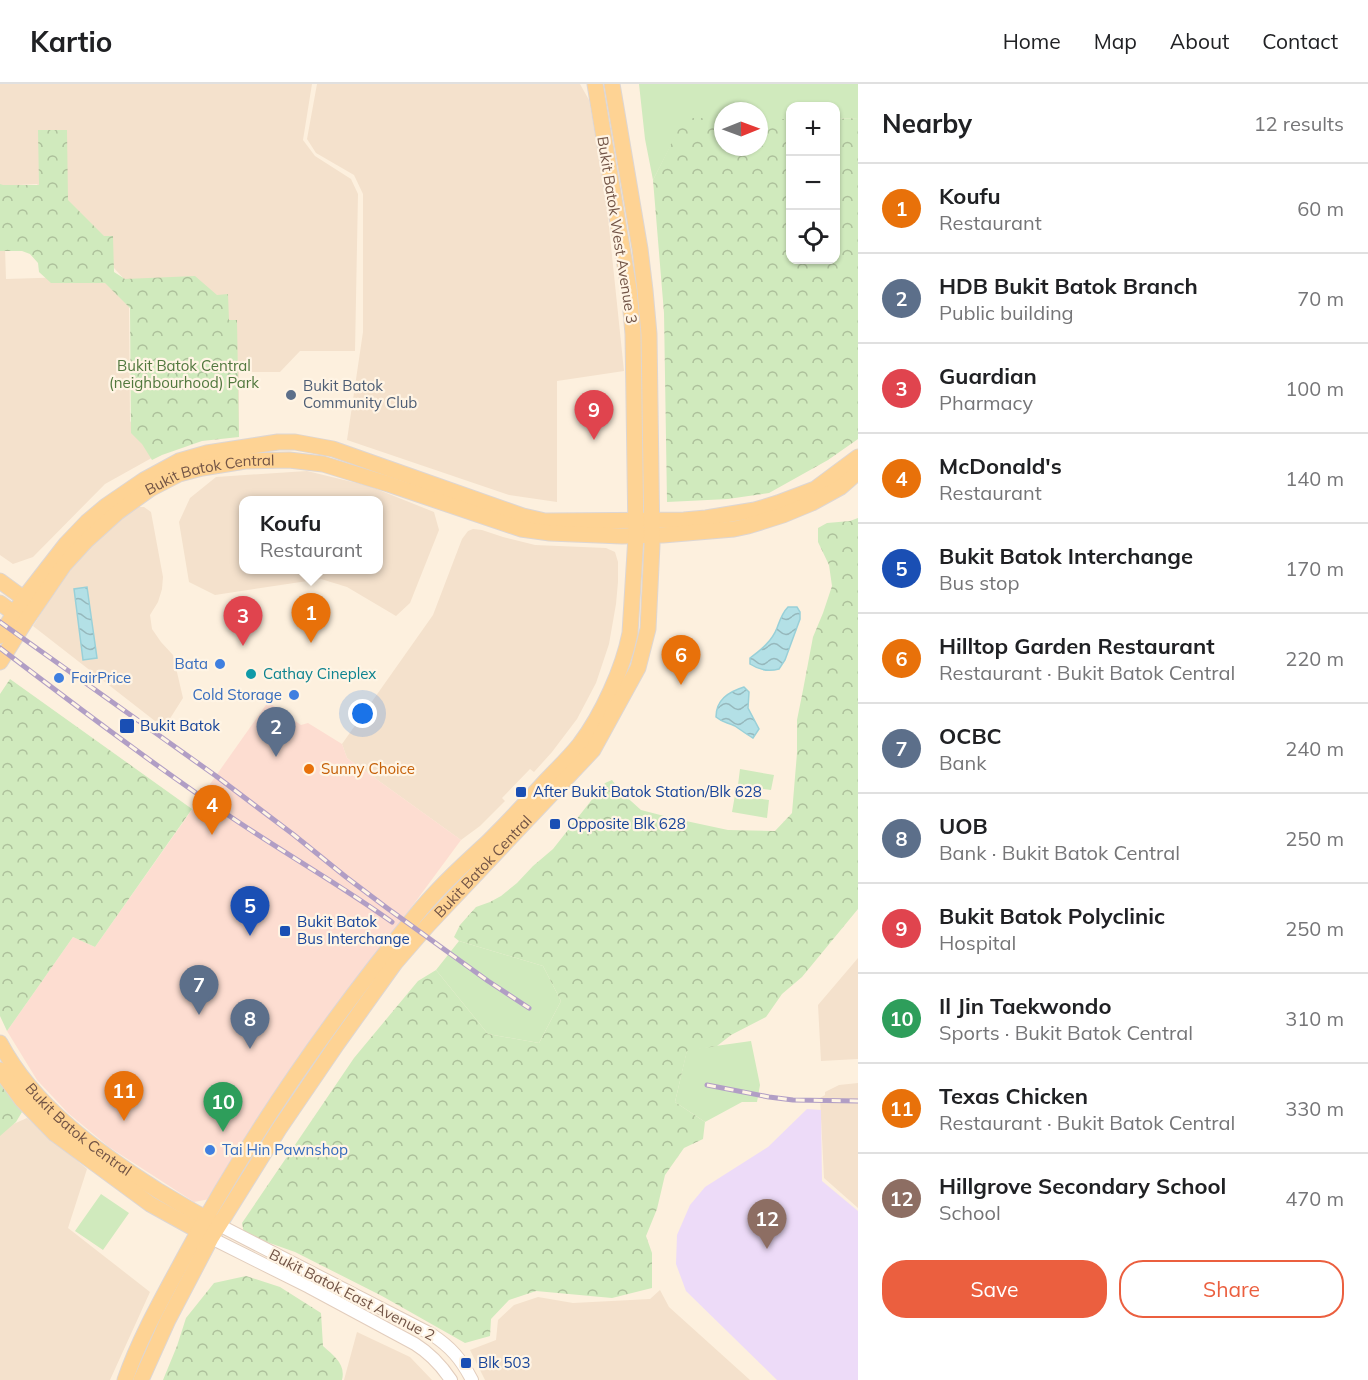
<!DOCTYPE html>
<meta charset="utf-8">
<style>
body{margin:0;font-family:Mulish,sans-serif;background:#f6f6f6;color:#202124}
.controls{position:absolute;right:18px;top:18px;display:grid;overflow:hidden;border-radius:12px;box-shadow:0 2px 4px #0004}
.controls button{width:54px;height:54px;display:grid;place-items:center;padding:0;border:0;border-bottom:2px solid #e0e0e0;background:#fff;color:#202124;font:30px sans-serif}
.compass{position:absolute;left:714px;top:18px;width:54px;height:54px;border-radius:50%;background:#fff;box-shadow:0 2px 4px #0004;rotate:89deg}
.you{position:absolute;left:363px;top:630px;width:21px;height:21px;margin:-15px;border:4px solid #fff;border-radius:50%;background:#1a73e8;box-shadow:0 0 0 9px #1a73e833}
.badge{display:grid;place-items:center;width:39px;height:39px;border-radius:50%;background:#eb5f3f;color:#fff;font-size:20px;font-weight:700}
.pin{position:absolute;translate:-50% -50px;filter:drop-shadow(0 2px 3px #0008)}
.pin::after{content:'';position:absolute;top:32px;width:21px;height:18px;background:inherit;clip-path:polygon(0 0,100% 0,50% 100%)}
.popup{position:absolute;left:239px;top:412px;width:144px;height:78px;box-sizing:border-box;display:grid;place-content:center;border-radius:12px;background:#fff;filter:drop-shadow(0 2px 4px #0005);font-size:20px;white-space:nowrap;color:#757577}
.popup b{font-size:22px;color:#202124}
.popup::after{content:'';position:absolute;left:50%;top:100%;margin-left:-12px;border:12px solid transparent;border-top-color:#fff}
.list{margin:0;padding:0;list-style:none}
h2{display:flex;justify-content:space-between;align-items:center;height:78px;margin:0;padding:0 24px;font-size:26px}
h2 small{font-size:20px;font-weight:400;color:#757577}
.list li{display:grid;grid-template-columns:39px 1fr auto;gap:18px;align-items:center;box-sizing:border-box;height:90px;padding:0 24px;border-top:2px solid #e0e0e0}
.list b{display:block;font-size:22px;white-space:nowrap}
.list p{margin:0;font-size:20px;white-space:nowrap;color:#757577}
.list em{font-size:20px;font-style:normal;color:#757577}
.actions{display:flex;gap:12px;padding:18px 24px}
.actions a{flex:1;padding:14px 0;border:2px solid #eb5f3f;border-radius:24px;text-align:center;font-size:21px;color:#eb5f3f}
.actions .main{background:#eb5f3f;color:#fff}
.icon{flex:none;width:33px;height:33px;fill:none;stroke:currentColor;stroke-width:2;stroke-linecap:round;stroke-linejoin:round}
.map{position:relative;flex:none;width:858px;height:1296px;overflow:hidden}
header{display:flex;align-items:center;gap:36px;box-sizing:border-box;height:84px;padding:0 30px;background:#fff;border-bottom:2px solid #e0e0e0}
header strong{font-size:28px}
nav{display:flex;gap:33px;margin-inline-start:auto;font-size:21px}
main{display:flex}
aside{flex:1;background:#fff}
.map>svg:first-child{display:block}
</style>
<header>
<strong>Kartio</strong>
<nav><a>Home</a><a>Map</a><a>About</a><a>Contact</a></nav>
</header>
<main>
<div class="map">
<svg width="858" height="1296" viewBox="0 0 858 1296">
<defs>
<pattern id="forest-crowns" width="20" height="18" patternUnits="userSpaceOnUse" patternTransform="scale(1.5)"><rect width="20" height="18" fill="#d0eabd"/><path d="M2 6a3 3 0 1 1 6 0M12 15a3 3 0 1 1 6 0" fill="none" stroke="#adc09b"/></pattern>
<pattern id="water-waves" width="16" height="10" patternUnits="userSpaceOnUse" patternTransform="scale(1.5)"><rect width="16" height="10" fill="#b3e0e6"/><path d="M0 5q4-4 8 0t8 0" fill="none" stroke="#96b8bc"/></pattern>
</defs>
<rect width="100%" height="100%" fill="#fdf0de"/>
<path fill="#f4e1cc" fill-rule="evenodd" d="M0 0H312L303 56 315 72 351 95 358 110 355 267H300L280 288H239V350L224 353 125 196 37 100 0 102Z
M317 0H580L589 16 606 114 624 287 557 297V418L509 411 347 356 363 248V110L354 91 316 69 307 55Z
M0 128 4 132 6 195 103 192 129 222 130 337 157 371 105 400 33 473 13 480 0 471Z
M307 387 369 402 434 428 439 446 410 519 396 532 347 503 321 495 215 511 189 498 179 438 190 414 216 393ZM244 416H378V486H244Z
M134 423H144L151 428 163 493 162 505 158 518 150 531 152 545 161 558 173 571 183 614 164 644 33 542 72 480Z
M473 445 482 446 503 453 535 461 606 464 615 468 618 478V498L616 520 609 560 596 599 577 635 552 668 534 688 530 685 502 714 505 717 480 742 461 756 347 674 342 660 433 531 462 455 468 447Z
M858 874V975L821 977 818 921Z
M858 999V1124L824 1094 820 1014 825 1011V1008L839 1001Z
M27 1034 87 1085 68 1144 150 1208 110 1296H0V1046Z
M660 1206 669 1223 750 1296H485L470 1266 496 1256 498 1236 514 1221 538 1213 573 1219 650 1215Z
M357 1248 410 1273 432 1296H344Z"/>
<path fill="#fdddd1" d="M268 618 301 641 308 639 342 660 347 674 461 756 312 958 210 1115 194 1118 109 1063 68 1029 37 996 7 947 73 853 95 863Z"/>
<path fill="#eddbf8" d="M807 1025 821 1026 822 1097 858 1127V1296H777L686 1207 676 1180 677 1151 690 1121 705 1103 768 1063Z"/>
<path fill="#d0eabd" d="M639 0H858V34L836 35V22H790V35H759V27H723V34H685L653 96 645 55Z
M740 685 774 691 771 706 738 701Z
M735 711 769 716 767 734 732 728Z
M459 857 543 882 561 917 539 959 488 950 436 886Z
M751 957 760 1001 757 1018H742L705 1038 675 1018 687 966Z
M101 1110 129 1129 103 1166 75 1147Z"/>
<path fill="url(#forest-crowns)" d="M684 34H723V63H759V35H790V176H836V35L858 34V355L828 376 769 409 728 415 667 418 664 229 653 96Z
M38 46H67L68 116 104 152H113L114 188 125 195 195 192 217 211 228 210 229 236H237L239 353 202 357 162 371 152 376 142 360 131 349 130 224 105 199H51L39 188 38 179 30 170 22 167H0V100L3 101H39Z
M858 434V825L802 893 782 910 766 933 731 951 717 962 687 967 675 1018 705 1038 703 1055 684 1064 665 1091 657 1125 646 1152 652 1169V1204L612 1214 536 1207 509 1216 491 1235 490 1252 465 1259 382 1212 295 1168 244 1150 242 1139 354 974 418 897 436 886 488 950 539 959 561 917 543 882 459 857 454 853 460 841 476 823 490 818 501 812 517 799 533 782 553 765 605 699 612 696 621 708 641 726 672 734 728 746 775 747 792 729 797 669V636L803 606 813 553 823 529 832 502 829 481 818 458V444L827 439 850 437Z
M10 595 192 725 95 863 73 853 7 947 0 932V610Z
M0 995 22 1028 16 1038 0 1052Z
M246 1192 280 1203 321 1229 323 1262C334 1272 346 1280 342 1296H163L177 1262 186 1234 214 1199Z"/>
<path fill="url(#water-waves)" stroke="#99d0d8" stroke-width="1.5" d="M87 503 97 574 83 576 74 505Z
M788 523H797L800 528V535L785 576 779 585C768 588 759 586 750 580V574C761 566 772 557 777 544 780 536 782 529 788 523Z
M744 603 749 608 748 624 759 645 753 654C746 650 741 646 735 642 727 638 723 639 716 633 716 616 728 608 744 603Z"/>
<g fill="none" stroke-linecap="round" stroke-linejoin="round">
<g stroke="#e2cdbd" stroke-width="14">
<path id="minor" d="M219 1141 431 1250C451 1263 461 1275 472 1296
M211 1154 309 1203 415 1260C431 1270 441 1281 451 1296"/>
</g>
<g stroke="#ddd6d3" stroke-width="17">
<g id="major">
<path d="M0 497 30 519"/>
<path d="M0 519 22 535"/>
<path d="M0 552 24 514 66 460 87 438 106 422 144 396 179 377 207 369 278 358H295L333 365 523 432 545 437 684 436 706 434 755 426 778 419 815 405 858 373"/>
<path id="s1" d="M0 578 25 538 64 481 86 457 118 428 150 405 179 390 202 384 245 377 289 376 323 380 388 400 521 445 550 449 622 452 663 451 734 445 748 442 783 431 812 419 841 403 858 388"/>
<path id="s2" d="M0 959C34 1023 97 1068 157 1106 176 1117 194 1129 214 1138"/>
<path d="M0 986 22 1016 55 1050 150 1120 206 1151"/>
<path d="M125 1296C140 1253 163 1213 185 1172 251 1049 332 933 421 825 442 800 465 779 489 757 507 739 525 720 542 701 555 687 568 675 580 660 602 631 623 585 630 549L636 452 633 250 629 205 595 0"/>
<path id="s3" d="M141 1296 168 1236 211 1154 279 1045 337 960 395 879 428 841 593 666 638 584 648 545 652 461 649 250 645 206 640 165 612 0"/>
</g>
</g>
<use href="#minor" stroke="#fff" stroke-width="12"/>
<use href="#major" stroke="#fed394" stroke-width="15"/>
<g stroke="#b19ec5" stroke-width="5">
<path id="rail" d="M0 538 216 692 294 751 346 793 387 824 488 897 529 924
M0 564C75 621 150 678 228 731 282 768 339 800 392 838
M707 1001 769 1013 793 1016 858 1017"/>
</g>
<use href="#rail" stroke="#fff4e4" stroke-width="3" stroke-dasharray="9" stroke-linecap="butt"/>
</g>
<circle fill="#5c6f8a" stroke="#fff4e4" stroke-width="2" cx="291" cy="311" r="6"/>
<g fill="#3f7fe0" stroke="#fff4e4" stroke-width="2">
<circle cx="220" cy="580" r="6"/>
<circle cx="59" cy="594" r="6"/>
<circle cx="294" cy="611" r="6"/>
<circle cx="210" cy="1066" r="6"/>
</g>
<circle fill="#0f9aa8" stroke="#fff4e4" stroke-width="2" cx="251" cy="590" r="6"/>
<g fill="#1a4fb4" stroke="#fff4e4" stroke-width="2">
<rect x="119" y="634" width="16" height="16" rx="3"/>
<rect x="515" y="702" width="12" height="12" rx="3"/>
<rect x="549" y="734" width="12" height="12" rx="3"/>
<rect x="279" y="841" width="12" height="12" rx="3"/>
<rect x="460" y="1273" width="12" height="12" rx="3"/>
</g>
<circle fill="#e8710a" stroke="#fff4e4" stroke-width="2" cx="309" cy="685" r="6"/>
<g text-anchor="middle" stroke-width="4.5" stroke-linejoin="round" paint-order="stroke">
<g font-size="15" fill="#725446" stroke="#fff4e4">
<text transform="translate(617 146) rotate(81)" y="5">Bukit Batok West Avenue 3</text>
<text dy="5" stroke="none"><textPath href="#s1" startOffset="294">Bukit Batok Central</textPath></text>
<text dy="5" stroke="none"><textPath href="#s3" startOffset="620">Bukit Batok Central</textPath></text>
<text dy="5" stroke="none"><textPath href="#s2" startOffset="118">Bukit Batok Central</textPath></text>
<text transform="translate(352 1211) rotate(27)" y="5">Bukit Batok East Avenue 2</text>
</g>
<g font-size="15" fill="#51783e" stroke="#fff4e4">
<text x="184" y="287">Bukit Batok Central<tspan x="184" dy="17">(neighbourhood) Park</tspan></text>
</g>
<g font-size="15" fill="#4e5e75" stroke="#fff4e4" text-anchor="start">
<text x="303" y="307">Bukit Batok<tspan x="303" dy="17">Community Club</tspan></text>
</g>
<g font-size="15" fill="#366cbe" stroke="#fff4e4" text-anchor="end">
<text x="208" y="585">Bata</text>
<text x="71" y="599" text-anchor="start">FairPrice</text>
<text x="282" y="616">Cold Storage</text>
<text x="222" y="1071" text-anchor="start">Tai Hin Pawnshop</text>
</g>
<g font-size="15" fill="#0d838f" stroke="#fff4e4" text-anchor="start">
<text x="263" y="595">Cathay Cineplex</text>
</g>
<g font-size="15" fill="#164399" stroke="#fff4e4" text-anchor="start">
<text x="140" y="647">Bukit Batok</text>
<text x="533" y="713">After Bukit Batok Station/Blk 628</text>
<text x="567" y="745">Opposite Blk 628</text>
<text x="297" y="843">Bukit Batok<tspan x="297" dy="17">Bus Interchange</tspan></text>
<text x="478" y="1284">Blk 503</text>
</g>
<g font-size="15" fill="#c56008" stroke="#fff4e4" text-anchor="start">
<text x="321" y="690">Sunny Choice</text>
</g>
</g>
</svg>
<div class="controls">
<button>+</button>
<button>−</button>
<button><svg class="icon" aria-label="locate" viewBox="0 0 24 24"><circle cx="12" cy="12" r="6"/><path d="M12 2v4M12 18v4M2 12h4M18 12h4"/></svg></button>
</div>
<svg class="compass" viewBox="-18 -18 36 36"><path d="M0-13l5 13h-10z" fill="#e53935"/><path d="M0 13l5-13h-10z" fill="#757577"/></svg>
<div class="you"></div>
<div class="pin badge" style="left:311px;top:559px;background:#e8710a">1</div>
<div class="popup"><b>Koufu</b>Restaurant</div>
<div class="pin badge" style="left:276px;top:673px;background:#5c6f8a">2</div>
<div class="pin badge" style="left:243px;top:562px;background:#e0444e">3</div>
<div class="pin badge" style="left:212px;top:751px;background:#e8710a">4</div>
<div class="pin badge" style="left:250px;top:852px;background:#1a4fb4">5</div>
<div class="pin badge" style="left:681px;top:601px;background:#e8710a">6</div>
<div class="pin badge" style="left:199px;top:931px;background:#5c6f8a">7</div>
<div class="pin badge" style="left:250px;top:965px;background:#5c6f8a">8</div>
<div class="pin badge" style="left:594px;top:356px;background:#e0444e">9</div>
<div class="pin badge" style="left:223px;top:1048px;background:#2e9e5b">10</div>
<div class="pin badge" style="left:124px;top:1037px;background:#e8710a">11</div>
<div class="pin badge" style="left:767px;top:1165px;background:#8d6e63">12</div>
</div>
<aside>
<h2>Nearby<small>12 results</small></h2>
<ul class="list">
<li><span class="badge" style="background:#e8710a">1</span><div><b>Koufu</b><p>Restaurant</p></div><em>60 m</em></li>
<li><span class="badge" style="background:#5c6f8a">2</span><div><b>HDB Bukit Batok Branch</b><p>Public building</p></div><em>70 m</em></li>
<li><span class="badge" style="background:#e0444e">3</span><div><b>Guardian</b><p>Pharmacy</p></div><em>100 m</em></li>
<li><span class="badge" style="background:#e8710a">4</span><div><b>McDonald's</b><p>Restaurant</p></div><em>140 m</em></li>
<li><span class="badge" style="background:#1a4fb4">5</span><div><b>Bukit Batok Interchange</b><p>Bus stop</p></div><em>170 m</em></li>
<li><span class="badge" style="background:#e8710a">6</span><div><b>Hilltop Garden Restaurant</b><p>Restaurant · Bukit Batok Central</p></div><em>220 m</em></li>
<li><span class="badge" style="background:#5c6f8a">7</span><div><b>OCBC</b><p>Bank</p></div><em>240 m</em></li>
<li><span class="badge" style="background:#5c6f8a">8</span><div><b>UOB</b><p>Bank · Bukit Batok Central</p></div><em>250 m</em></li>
<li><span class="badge" style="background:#e0444e">9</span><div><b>Bukit Batok Polyclinic</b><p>Hospital</p></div><em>250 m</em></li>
<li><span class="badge" style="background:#2e9e5b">10</span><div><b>Il Jin Taekwondo</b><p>Sports · Bukit Batok Central</p></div><em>310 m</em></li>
<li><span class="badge" style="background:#e8710a">11</span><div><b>Texas Chicken</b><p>Restaurant · Bukit Batok Central</p></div><em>330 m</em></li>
<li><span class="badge" style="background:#8d6e63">12</span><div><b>Hillgrove Secondary School</b><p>School</p></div><em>470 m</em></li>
</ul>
<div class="actions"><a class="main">Save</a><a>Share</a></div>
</aside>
</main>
